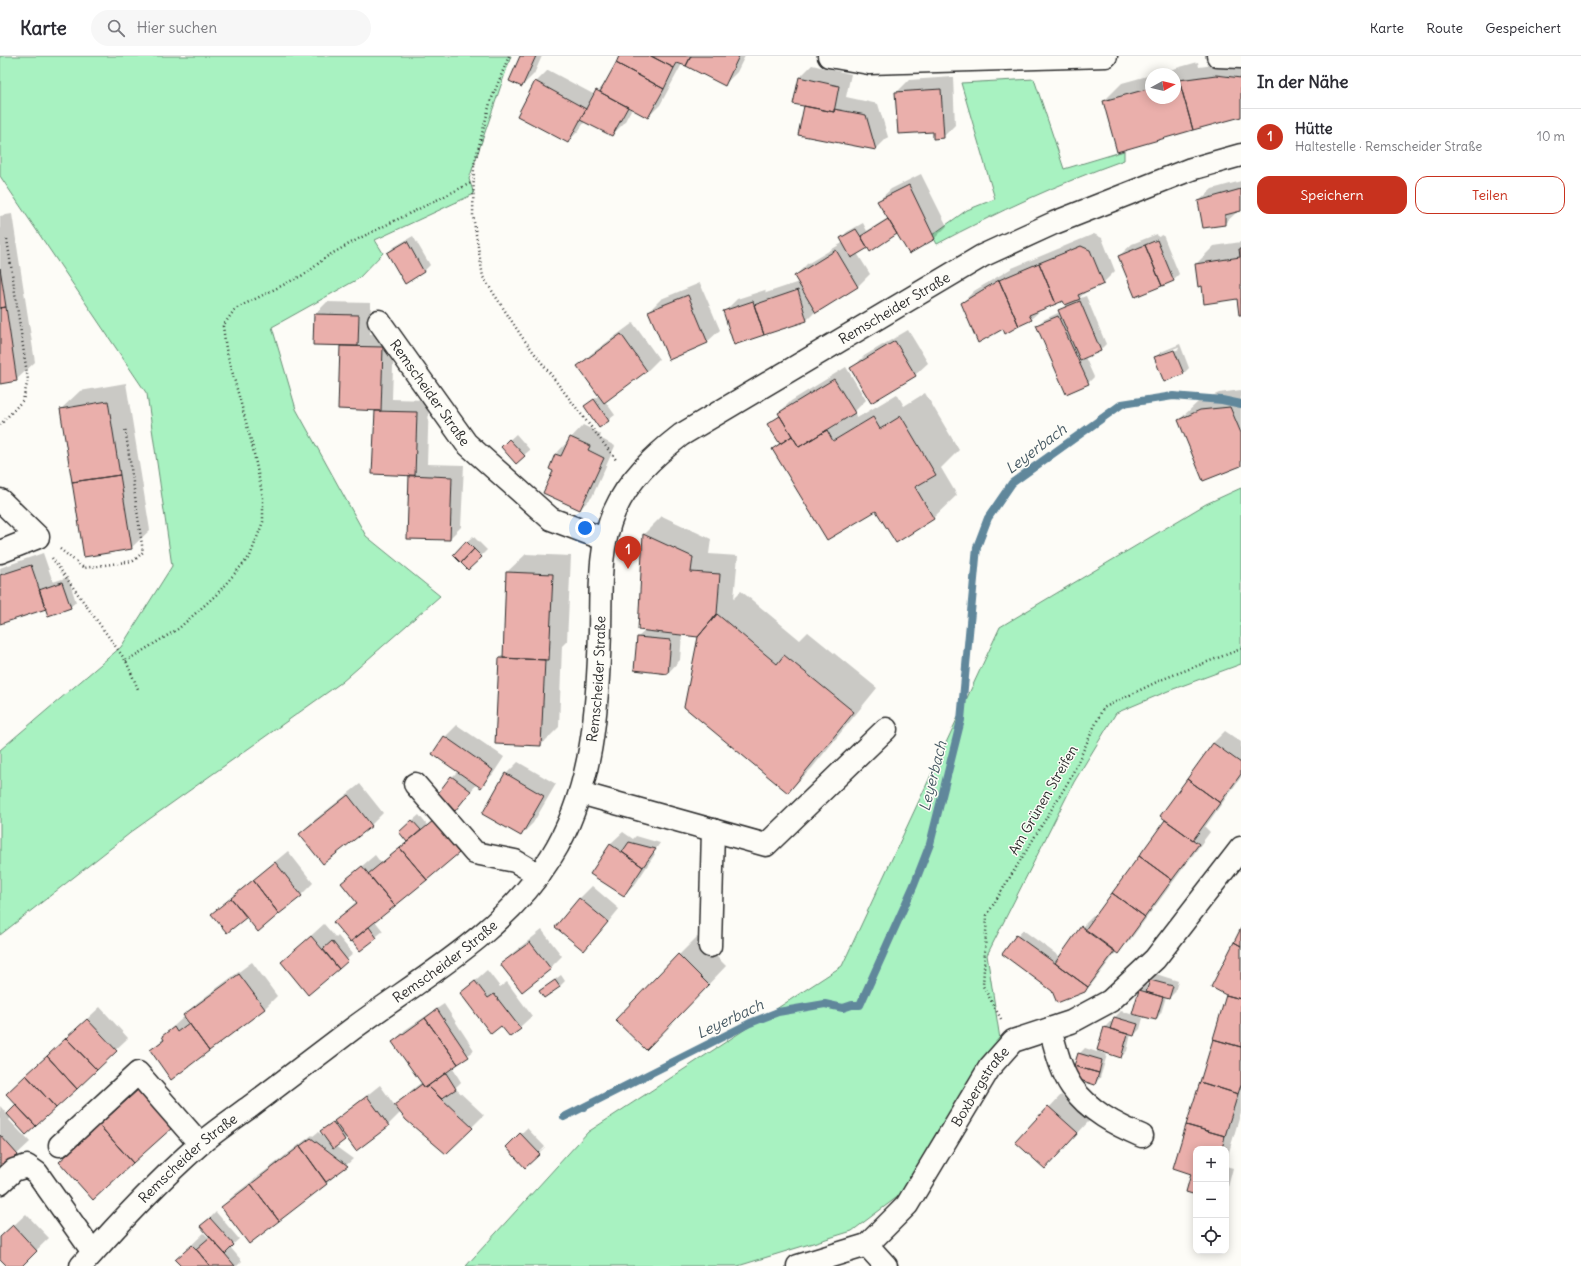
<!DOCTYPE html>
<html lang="de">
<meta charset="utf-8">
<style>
body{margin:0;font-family:Delius,sans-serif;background:#f7f7f7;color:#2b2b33}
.controls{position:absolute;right:12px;bottom:12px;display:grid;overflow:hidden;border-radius:8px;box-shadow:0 2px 10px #0003}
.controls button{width:36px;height:36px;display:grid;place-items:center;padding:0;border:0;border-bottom:1px solid #e1e1e2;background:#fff;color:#2b2b33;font:20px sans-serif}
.compass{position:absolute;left:1145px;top:12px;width:36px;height:36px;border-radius:50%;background:#fff;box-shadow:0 2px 10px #0003;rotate:82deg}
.you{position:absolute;left:585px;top:472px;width:14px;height:14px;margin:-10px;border:3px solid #fff;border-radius:50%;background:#1a73e8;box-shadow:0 0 0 6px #1a73e833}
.badge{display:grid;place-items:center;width:26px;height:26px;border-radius:50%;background:#c8321e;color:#fff;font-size:13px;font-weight:700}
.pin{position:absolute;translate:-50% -33px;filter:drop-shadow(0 1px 2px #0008)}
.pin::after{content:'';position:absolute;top:21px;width:14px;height:12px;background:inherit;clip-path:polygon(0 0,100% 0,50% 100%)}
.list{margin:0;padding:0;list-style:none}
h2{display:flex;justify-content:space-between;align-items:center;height:52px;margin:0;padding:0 16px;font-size:17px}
h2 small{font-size:13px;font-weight:400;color:#7c7c81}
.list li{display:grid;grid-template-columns:26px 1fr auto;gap:12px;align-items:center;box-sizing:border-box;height:56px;padding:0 16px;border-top:1px solid #e1e1e2}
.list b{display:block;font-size:15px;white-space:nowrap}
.list p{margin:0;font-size:13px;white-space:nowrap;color:#7c7c81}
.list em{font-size:13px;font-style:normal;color:#7c7c81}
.actions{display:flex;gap:8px;padding:12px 16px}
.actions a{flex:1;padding:9px 0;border:1px solid #c8321e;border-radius:12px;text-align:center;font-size:14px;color:#c8321e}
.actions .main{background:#c8321e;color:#fff}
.icon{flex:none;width:22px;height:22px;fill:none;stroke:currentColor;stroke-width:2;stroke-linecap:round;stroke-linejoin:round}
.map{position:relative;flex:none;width:1241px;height:1210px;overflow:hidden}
header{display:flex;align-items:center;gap:24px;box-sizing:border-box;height:56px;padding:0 20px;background:#fff;border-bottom:1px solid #e1e1e2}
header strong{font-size:19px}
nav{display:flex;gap:22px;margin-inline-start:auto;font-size:14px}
.search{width:280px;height:36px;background:#f7f7f7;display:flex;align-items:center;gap:10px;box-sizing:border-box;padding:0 14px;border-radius:22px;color:#7c7c81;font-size:15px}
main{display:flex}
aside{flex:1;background:#fff}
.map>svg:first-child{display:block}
</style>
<header>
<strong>Karte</strong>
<div class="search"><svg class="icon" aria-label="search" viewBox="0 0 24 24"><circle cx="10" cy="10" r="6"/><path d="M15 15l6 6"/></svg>Hier suchen</div>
<nav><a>Karte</a><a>Route</a><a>Gespeichert</a></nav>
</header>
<main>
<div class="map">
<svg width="1241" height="1210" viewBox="0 0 1241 1210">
<rect width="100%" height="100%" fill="#fdfcf7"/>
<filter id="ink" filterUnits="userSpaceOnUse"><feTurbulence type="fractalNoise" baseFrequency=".025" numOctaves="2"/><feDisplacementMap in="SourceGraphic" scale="8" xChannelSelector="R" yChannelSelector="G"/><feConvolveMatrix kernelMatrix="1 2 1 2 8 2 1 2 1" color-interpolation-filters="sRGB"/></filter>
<g filter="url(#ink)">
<path fill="#a8f2c1" stroke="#6a8e76" d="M0 0H511L469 123 474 138 375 184 383 197 358 223 272 271 296 353 366 480 440 540 342 626 134 774 0 879V694L121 591 172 510 147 338 0 120Z
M1034 23 1064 113 1124 95V104C1060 127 997 156 937 188L932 179 967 154 995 143 961 27Z
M1241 432V608L1168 635 1116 657 1074 726 987 899 1000 983 900 1139 852 1175 738 1210H466L588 1076 842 910 1000 571 1206 448Z"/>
<path fill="#0003" fill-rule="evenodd" d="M521 0H542L534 18 522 30Z
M621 0H745L737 16 725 28 682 8 660 49 648 61 632 52 624 67 612 79 585 65 580 73 568 86 536 26 548 14 595 39 608 24Z
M1198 6 1199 11 1229 7 1241 9V60L1104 45 1122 27 1151 19V42H1175V18H1155Z
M812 9 851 18 846 41 878 48 888 81 876 93 799 78 805 49 800 21Z
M953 21 955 69 943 81 933 75 897 36 909 24Z
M921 118 947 170 935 182 897 176 869 191 857 197 870 218 858 230 815 256 807 264 735 287 725 255 737 243 765 234 766 237 799 226 795 220 807 208 844 186 841 182 847 176 863 167 867 175 888 162 878 145 891 133Z
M1241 125V154L1237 156 1224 168 1199 145 1212 133Z
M12 158 35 306 16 324 0 327V160Z
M1094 178 1102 182 1115 215 1103 227 1088 234 1078 243 1086 240 1106 288 1100 294 1085 301 1094 321 1088 327 1037 270 1043 264 1060 256V255L1066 249 1064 243 1043 252 1031 263 1003 272 962 247 974 235 1012 212Z
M1157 178 1158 181 1163 179 1179 218 1173 224 1119 200 1132 188Z
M413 180 430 209 424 215 405 226 388 197 394 191Z
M1241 186V258L1237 242 1202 229 1196 208 1214 190Z
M700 227 720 274 707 286 649 255 661 243Z
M327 246 371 247 370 278 394 279 392 343 429 344 427 408 464 409 461 471 449 483 410 418 373 417 376 354 339 352 341 289 315 258Z
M633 267 659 303 647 315 605 345 615 359 599 371 585 351 599 339 578 310 591 298Z
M908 274 928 307 915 319 852 313 864 300Z
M1180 288 1189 312 1183 318 1155 302 1161 296ZM1178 291 1179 293 1161 300V298Z
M846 311 866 344 854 356 857 362 897 338 904 350 925 337 959 394 941 412 957 439 933 462 877 453 773 393 780 386 769 368 780 359 779 357 791 345Z
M126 327 150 474 131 492 61 353 80 335Z
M1241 334V409L1179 364 1198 346 1219 337Z
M583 369 601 378 600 382 615 390 592 441 580 453 554 414 550 412 556 398Z
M516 378 530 394 524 399 502 391Z
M662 460 711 483 709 498 738 500 734 542 741 535 800 584 808 576 877 632 812 712 788 736 699 580 682 578 680 604 668 617 635 613 638 581 646 574 639 573 644 478Z
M473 480 487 494 468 513 454 499Z
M43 497 53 526 68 521 76 546 70 551H46L0 567V512Z
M526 498 571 500 567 585 562 590 559 671 541 689 499 602 504 598 507 516Z
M457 669 504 701 493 718 481 730 477 728 455 753 452 721 458 715 445 681Z
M1225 675 1241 686V721L1205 771 1210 776 1130 884 1118 896 1117 895 1091 929 1084 935H1053L1003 898 1023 874 1060 901 1082 871 1094 859 1096 861 1167 764 1213 687Z
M518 706 556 728 533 767 521 779 506 718Z
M360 728 383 757 371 769 323 807 300 778 312 766Z
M445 754 471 784 459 797 375 865 383 875 360 894 358 881 334 866 357 845 342 827 375 799 381 807 408 785 406 770 419 759 427 769Z
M623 776 633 783 636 780 660 787 653 797 655 798 636 827 623 839 610 788Z
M288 795 313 827 301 839 247 860 218 853Z
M592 830 619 853 596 881 584 893 556 871 580 842Z
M324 868 336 882 338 880 353 898 308 937 282 906Z
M542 874 562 900 550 912 502 908 514 896Z
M1241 874V1056L1226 1106V1093H1196V1138L1193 1117 1175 1112 1227 938Z
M697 881 726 910 664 975 679 899Z
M252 906 277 940 265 952 172 1022 151 994 164 982 163 980 185 960 197 947Z
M487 914 500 931 507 926 532 960 510 980 501 968 461 937Z
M1156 918 1178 925 1175 936 1169 942 1166 941 1161 957 1156 963 1140 935 1145 929 1149 930 1151 924Z
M561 919 565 925 559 931 540 935Z
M444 948 474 994 452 1011 461 1026 455 1032 484 1059 446 1097 401 1056 388 1069 347 1081 335 1090 353 1103 327 1127 250 1186 222 1151 234 1139 312 1079 313 1080 318 1076 327 1083 322 1075 380 1029 395 1050 408 1037 422 1026 393 986 405 974Z
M100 951 128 982 26 1078 11 1061 9 1064 30 1086 0 1114V1050L7 1058 20 1047 19 1026Z
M1121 955 1143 962 1140 973 1134 979 1131 978 1127 995 1121 1001 1101 995 1100 996 1107 999 1100 1022 1094 1028 1079 998 1085 992 1097 996 1105 971 1110 966H1113L1115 961Z
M1061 1039 1089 1065 1057 1100 1017 1086Z
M527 1072 545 1091 525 1111 507 1091Z
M1226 1110 1233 1112 1228 1131 1226 1133Z
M216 1156 239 1183 230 1191 242 1205 237 1210H182L176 1204 204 1177 209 1182 211 1181 202 1170Z
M26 1158 49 1182 20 1210H8L0 1201V1182Z"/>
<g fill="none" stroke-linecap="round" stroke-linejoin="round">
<path stroke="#61879b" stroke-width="8" d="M564 1061 750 967 778 956 825 948 843 952 852 949H860L914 829 930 788 961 664 977 491 988 462 1012 427 1122 348 1173 340 1222 344 1241 348"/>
</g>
<path fill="#eaafab" stroke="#2b2b2b" d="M520 0H536L522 31 509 25Z
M619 0H651L674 12 664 33 616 7Z
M651 0H691L686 10 677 7 674 12Z
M691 0H739L725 30 686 10Z
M616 7 664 33 648 62 600 36Z
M1216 19 1241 22V61L1193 74 1179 24Z
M799 21 839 30 834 56 793 48Z
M1179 24 1193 74 1117 96 1103 45 1151 32V42H1175V25Z
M535 25 586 53 568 87 517 60Z
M941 33 944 82 933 83V76L898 78 895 36Z
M596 34 628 51 612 80 580 64Z
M804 50 834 56V53L866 59 876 94 798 79Z
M909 129 935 183 909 198 877 145Z
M1241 133V155L1225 159V169L1203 172 1198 145Z
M888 163 897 178 870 196 861 180Z
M856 173 868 192 851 202 840 182Z
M1157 184 1174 225 1162 230 1145 189Z
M407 185 424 216 405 228 387 197Z
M1145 189 1162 230 1135 241 1118 200Z
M1081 190 1090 194 1104 228 1078 239 1080 243 1065 249 1063 245 1056 248 1039 207Z
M1239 193H1241V259H1239L1237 243 1204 248 1202 230 1198 231 1195 208 1240 201Z
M836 194 858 231 816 257 794 220Z
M1039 207 1056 248 1029 259 1032 264 1019 270 999 224Z
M0 212 6 251 0 252Z
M999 224 1019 270 1005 278 1003 273 978 287 961 247Z
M798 234 807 265 764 279 754 249Z
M688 239 708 287 669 304 648 255Z
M753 245 764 279 734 289 723 255Z
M1080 245 1101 295 1080 304 1058 254Z
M6 251 17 325 0 328V252Z
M314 258 359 259 358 290 313 289Z
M1058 260 1089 328 1066 338 1036 269Z
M621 278 647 315 604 347 577 310Z
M895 285 916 320 871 347 850 312Z
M340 290 383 291 381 355 338 353Z
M1174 294 1184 318 1164 326 1154 301Z
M834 323 855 357 799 391 778 357Z
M594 343 609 365 599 372 584 350Z
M108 345 120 419 72 426 60 353Z
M1230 351 1241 377V410L1203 425 1178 364 1200 354Z
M375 355 417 356 415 420 372 418Z
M780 360 792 380 780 388 767 368Z
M901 360 936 419 915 431 934 463 896 487 876 455 827 484 772 393 792 380 799 391 827 374 833 385 873 361 880 373Z
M570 381 590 390 588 394 604 402 580 454 543 437 553 415 549 413 555 398 561 400Z
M509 383 525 400 516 408 501 391Z
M120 419 132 493 84 501 72 426Z
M409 419 452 421 450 484 407 483Z
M643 478 693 501 691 516 720 518 717 558 698 581 638 574Z
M466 485 474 493 461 507 453 499Z
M474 493 482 501 468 514 461 507Z
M31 509 46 553 0 568V519Z
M506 516 553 518 549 604 503 602Z
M62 526 71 552 48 560 39 534Z
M717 558 777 608 784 599 854 656 788 737 684 651 698 581Z
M637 581 671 584 668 618 634 614Z
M499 602 545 604 541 690 495 688Z
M444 680 493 714 481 732 432 698Z
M1213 687 1241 707V718L1220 747 1187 723Z
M505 717 544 740 521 780 482 758Z
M451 720 471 735 455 755 438 737Z
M1187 723 1220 747 1193 784 1160 760Z
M348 739 372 770 323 808 299 778Z
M412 764 421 774 407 786 399 776Z
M1165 764 1199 788 1172 824 1139 800Z
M433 765 459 797 427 824 400 792Z
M629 786 656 793 643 811 622 796Z
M610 788 643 811 624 840 590 818Z
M400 792 427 824 395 850 368 818Z
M1139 800 1172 824 1145 861 1112 837Z
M275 806 302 840 279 858 253 824Z
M362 810 395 850 350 886 333 866 357 847 341 827Z
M253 824 279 858 258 876 231 842Z
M1112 837 1145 861 1118 898 1085 874Z
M231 842 247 861 227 877 211 858Z
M579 842 608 866 584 895 555 871Z
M1081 870 1115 895 1088 931 1055 907Z
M369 871 377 882 360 895 352 885Z
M1241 872V890L1234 886Z
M1016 879 1088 931 1085 936 1057 947 1052 935 1002 898Z
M311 880 339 913 308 939 281 906Z
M332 885 348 905 339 913 323 893Z
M530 886 551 913 522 936 500 908Z
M1234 886 1241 890V943L1226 939 1211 931Z
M678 898 709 929 646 994 615 964Z
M239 918 265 953 209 995 183 959Z
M555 924 560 931 544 942 539 935Z
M1150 924 1173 930 1169 943 1146 936Z
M475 925 488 942 494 938 521 973 510 981 501 970 491 978 460 937Z
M1139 934 1163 941 1156 964 1132 958Z
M1226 939 1241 943V991L1213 983Z
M437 953 469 1001 458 1008 425 962Z
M1114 961 1138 968 1134 980 1110 973Z
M425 962 458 1008 425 1032 392 986Z
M87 963 117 995 97 1014 66 982Z
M189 967 209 995 171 1024 150 994 164 984 162 980 174 971 177 976Z
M1104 971 1128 978 1121 1002 1097 994Z
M66 982 97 1014 77 1033 47 1000Z
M1213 983 1241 991V1029L1238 1038 1200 1026Z
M1078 997 1102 1004 1099 1017 1074 1010Z
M47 1000 77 1033 56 1052 26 1019Z
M1074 1010 1099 1017 1095 1029 1071 1021Z
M446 1017 456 1033 441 1043 428 1030Z
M26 1019 56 1052 36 1070 6 1038Z
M1200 1026 1238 1038 1225 1080 1186 1069Z
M422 1028 425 1032 428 1030 473 1072 446 1098 406 1064 394 1049Z
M139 1033 173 1071 133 1107 99 1069Z
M367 1040 389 1070 356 1095 334 1065Z
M16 1049 36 1070 26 1079 7 1058Z
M1048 1050 1078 1077 1045 1113 1015 1086Z
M333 1066 345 1084 333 1093 320 1075Z
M99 1069 133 1107 93 1144 59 1106Z
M1186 1069 1225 1080 1222 1093H1196V1139L1186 1136 1191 1118 1173 1112Z
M520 1077 540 1098 525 1112 506 1091Z
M0 1079 18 1099 0 1116Z
M311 1082 348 1110 326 1126 300 1090Z
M300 1090 327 1128 279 1165 251 1128Z
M251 1128 279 1165 249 1188 221 1151Z
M210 1162 234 1189 225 1198 200 1170Z
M13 1169 37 1195 22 1210H7L0 1203V1181Z
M210 1181 225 1198 235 1210H210L196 1193Z
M192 1189 196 1193 210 1210H181L175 1204Z"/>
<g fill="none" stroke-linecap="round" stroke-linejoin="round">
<g stroke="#2b2b2b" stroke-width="25">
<g id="minor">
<path d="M829 0 869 7 1106 0"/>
<path d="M1218 0 1241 1"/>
<path id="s1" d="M379 265 466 387 551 463 604 483"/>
<path d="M0 444 38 481 0 496"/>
<path d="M415 728 475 797 515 805 539 819"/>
<path d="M580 737 766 789 886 673"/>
<path d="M710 890 713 774"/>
<path d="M1050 973C1056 992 1060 1014 1072 1031 1089 1055 1116 1069 1142 1080"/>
<path d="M60 1089 138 1017 200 1088"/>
<path d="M0 1127 14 1114 27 1110 37 1117 93 1196"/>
<path d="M867 1189 886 1210"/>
<path id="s2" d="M798 1210 867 1189 907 1149 990 1011 1013 985 1071 966 1110 945 1155 903 1241 792"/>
</g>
</g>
<g stroke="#2b2b2b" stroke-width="25">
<g id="major">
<path id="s3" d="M81 1210C118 1168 157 1126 199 1089 215 1075 233 1063 251 1050 284 1025 318 999 351 974 421 922 504 877 551 801 593 735 598 650 600 574 601 534 598 494 614 456 628 424 654 400 681 379L982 200 1054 167 1191 113 1241 99"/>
</g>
</g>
<path stroke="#2b2b2b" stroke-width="2.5" stroke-dasharray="1 3" stroke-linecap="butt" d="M509 0 490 47 474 109 473 160 483 221 522 281 617 405
M0 369 23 344 28 324 7 183
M60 493 84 512 133 505 137 502 143 496 125 371
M52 502 126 605 138 633
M126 605 178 573 216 539 250 500 263 466V442L252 388 226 293 223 270 235 253 307 217 326 201 360 182 473 126
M1001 963 983 930 987 859 1070 723 1103 652 1163 623 1241 593"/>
<use href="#minor" stroke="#fdfcf7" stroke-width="22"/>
<use href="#major" stroke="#fdfcf7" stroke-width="22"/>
</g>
</g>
<g text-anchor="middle" stroke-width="3" stroke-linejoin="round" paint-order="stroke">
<g font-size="14" fill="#2b2b2b" stroke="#fdfcf7">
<text dy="5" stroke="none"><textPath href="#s3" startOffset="1332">Remscheider Straße</textPath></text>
<text dy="5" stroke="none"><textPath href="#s1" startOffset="88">Remscheider Straße</textPath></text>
<text dy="5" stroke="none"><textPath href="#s3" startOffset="812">Remscheider Straße</textPath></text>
<text transform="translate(1043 744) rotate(-60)" y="5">Am Grünen Streifen</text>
<text dy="5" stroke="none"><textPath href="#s3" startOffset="476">Remscheider Straße</textPath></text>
<text dy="5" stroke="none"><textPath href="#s2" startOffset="268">Boxbergstraße</textPath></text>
<text dy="5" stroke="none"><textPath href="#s3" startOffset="152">Remscheider Straße</textPath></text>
</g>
<g font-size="15" font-style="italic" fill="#465963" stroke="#fdfcf7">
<text transform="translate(1036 393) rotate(-37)" y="5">Leyerbach</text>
<text transform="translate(933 720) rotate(-76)" y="5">Leyerbach</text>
<text transform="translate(730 963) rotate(-25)" y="5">Leyerbach</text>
</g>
</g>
</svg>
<div class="controls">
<button>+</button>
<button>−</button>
<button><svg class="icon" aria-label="locate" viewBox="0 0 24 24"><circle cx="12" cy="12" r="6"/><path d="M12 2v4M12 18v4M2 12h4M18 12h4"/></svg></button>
</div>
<svg class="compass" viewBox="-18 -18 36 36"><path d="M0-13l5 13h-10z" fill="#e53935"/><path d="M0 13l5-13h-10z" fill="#7c7c81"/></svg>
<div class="you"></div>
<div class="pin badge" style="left:628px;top:513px">1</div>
</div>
<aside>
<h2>In der Nähe<small></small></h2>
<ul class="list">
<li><span class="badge">1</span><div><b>Hütte</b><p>Haltestelle · Remscheider Straße</p></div><em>10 m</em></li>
</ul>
<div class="actions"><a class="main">Speichern</a><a>Teilen</a></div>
</aside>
</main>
